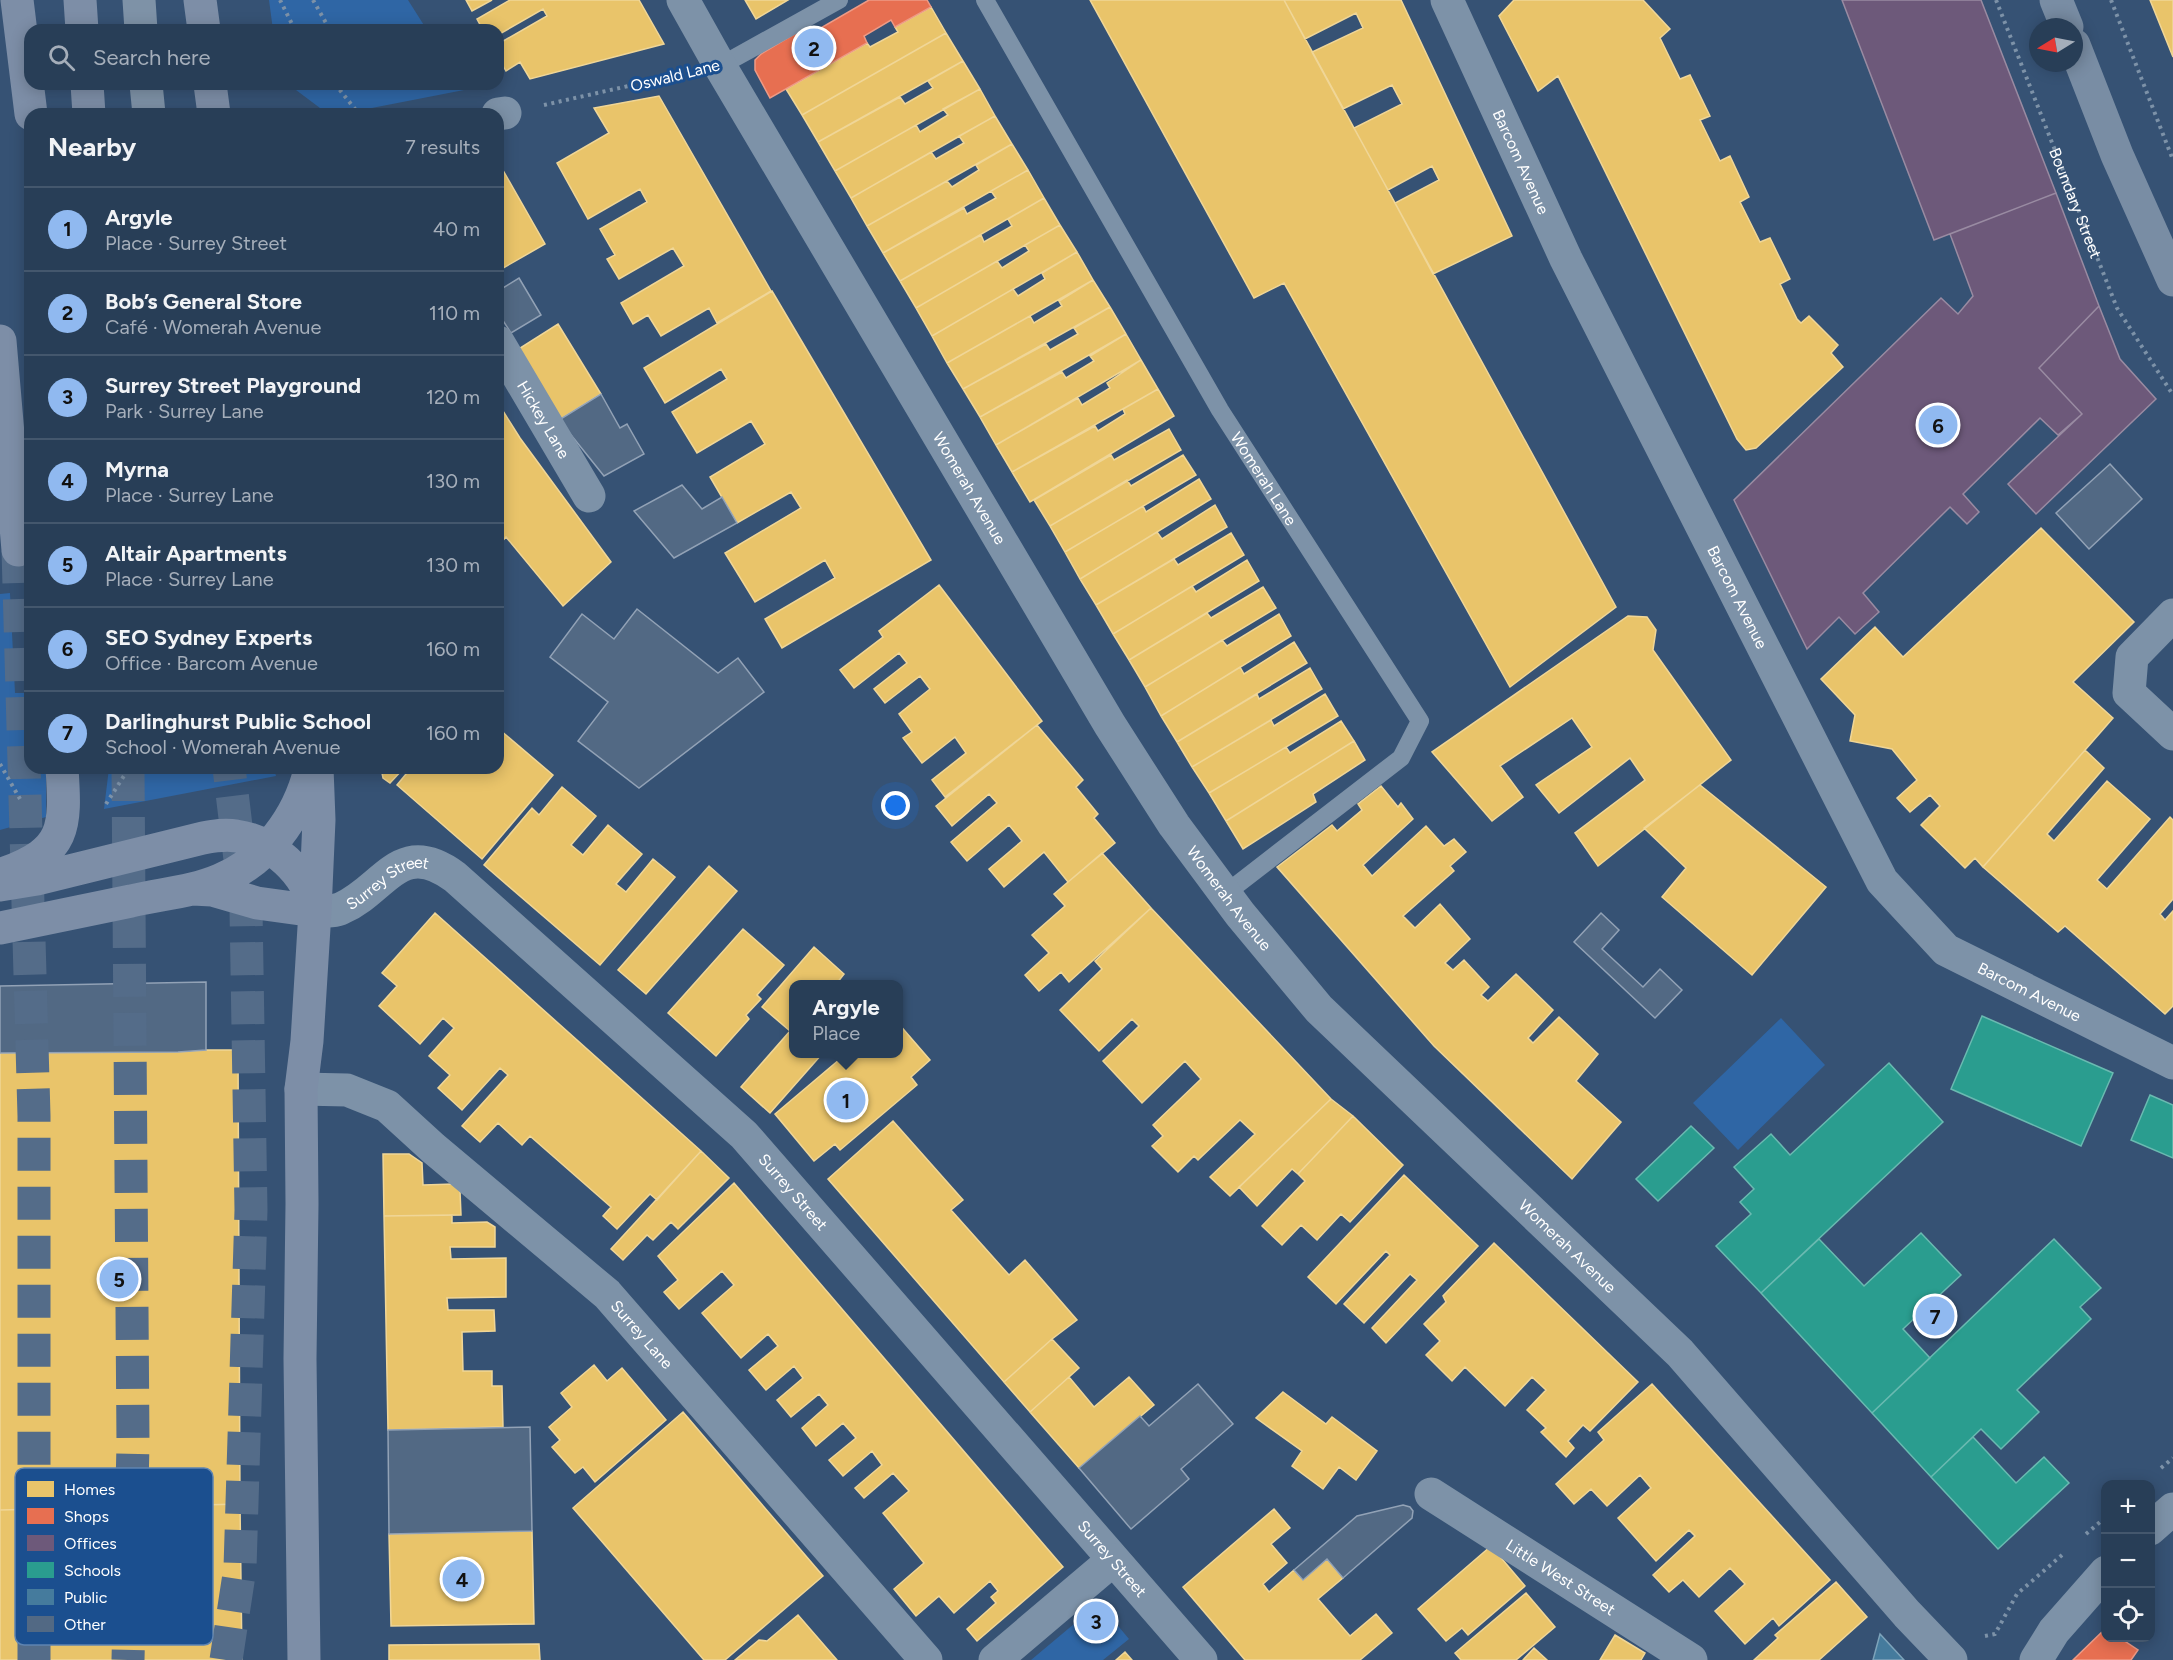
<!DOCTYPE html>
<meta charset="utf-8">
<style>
body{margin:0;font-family:Figtree,sans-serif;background:#30455d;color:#f1f3f6}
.controls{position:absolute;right:18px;bottom:18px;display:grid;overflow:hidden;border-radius:12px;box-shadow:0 3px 15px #0003}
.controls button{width:54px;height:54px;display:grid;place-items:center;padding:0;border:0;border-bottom:2px solid #44576d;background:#283e57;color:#f1f3f6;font:30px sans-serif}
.compass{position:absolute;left:2029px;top:18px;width:54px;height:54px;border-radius:50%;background:#283e57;box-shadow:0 3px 15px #0003;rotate:260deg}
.you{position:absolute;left:896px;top:806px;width:21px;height:21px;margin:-15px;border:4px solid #fff;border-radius:50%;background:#1a73e8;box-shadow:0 0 0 9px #1a73e833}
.badge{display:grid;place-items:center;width:39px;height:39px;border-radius:50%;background:#90b9f0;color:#111;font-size:20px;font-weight:700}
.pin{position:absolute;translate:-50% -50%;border:3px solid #fff;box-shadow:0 2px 6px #0006}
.popup{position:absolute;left:789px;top:980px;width:114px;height:78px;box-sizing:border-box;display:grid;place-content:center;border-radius:12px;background:#283e57;filter:drop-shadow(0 2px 4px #0005);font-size:20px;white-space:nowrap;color:#a5aeba}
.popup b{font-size:22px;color:#f1f3f6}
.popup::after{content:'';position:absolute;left:50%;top:100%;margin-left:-12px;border:12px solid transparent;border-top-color:#283e57}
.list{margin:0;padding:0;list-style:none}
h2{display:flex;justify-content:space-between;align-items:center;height:78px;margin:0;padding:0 24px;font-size:26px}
h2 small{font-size:20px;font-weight:400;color:#a5aeba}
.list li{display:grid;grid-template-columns:39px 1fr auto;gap:18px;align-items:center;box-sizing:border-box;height:84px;padding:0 24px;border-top:2px solid #44576d}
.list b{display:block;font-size:22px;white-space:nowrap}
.list p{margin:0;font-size:20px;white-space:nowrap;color:#a5aeba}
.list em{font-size:20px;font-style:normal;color:#a5aeba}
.icon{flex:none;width:33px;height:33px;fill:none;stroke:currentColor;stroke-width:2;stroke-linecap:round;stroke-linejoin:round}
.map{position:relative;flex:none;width:2173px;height:1660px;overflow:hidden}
.search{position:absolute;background:#283e57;box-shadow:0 3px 15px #0003;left:24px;top:24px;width:480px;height:66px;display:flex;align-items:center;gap:15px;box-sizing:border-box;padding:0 21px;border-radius:18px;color:#a5aeba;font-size:22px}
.panel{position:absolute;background:#283e57;box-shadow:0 3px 15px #0003;left:24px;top:108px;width:480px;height:666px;border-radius:18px}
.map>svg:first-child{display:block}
</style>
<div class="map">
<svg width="2173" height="1660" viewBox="0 0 2173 1660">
<rect width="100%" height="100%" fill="#365274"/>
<path fill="#2f66a5" d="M269 0H408L427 30H273Z
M288 84H460L464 90 341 114H328Z
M10 593 15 693H30V768H46V817L0 830V594Z
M109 768H274L276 776 104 809Z
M1781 1018 1825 1065 1738 1150 1693 1103Z
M1099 1603 1129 1639 1103 1660H1031Z"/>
<path fill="#e9c46a" stroke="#f0d697" stroke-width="1.5" d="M466 0H492L472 11Z
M510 0H639L664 44 530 79 520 62 506 71 498 57V44L547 16 543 9 498 35V30H483L477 19Z
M745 0H788L756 19Z
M1090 0H1284L1616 607 1510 687 1284 283 1254 298Z
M1284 0H1401L1512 236 1433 274 1395 203 1439 180 1432 166 1388 190 1354 128 1402 104 1392 85 1343 109 1312 52 1363 28 1356 13 1305 39Z
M1514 0H1643L1670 29 1660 38 1680 79 1690 75 1710 116 1700 120 1720 161 1730 156 1749 197 1740 202 1760 242 1770 238 1790 279 1780 284 1797 319 1801 323 1809 316 1838 345 1831 353 1843 367 1756 448 1746 450 1737 439 1558 76 1538 91 1499 16Z
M2150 0H2173V57Z
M931 7 946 33 802 115 786 89 867 43 870 47 898 32 895 27Z
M946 33 963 61 818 142 802 115Z
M963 61 980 89 835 171 818 142 900 97 905 104 933 88 928 81Z
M980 89 995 116 851 198 835 171 916 125 920 132 948 115 943 109Z
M659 96 771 291 717 323 709 308 661 336 648 315 633 324 621 303 684 266 673 248 619 279 607 259 615 255 600 229 647 202 640 189 588 219 557 163 609 133 594 108Z
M995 116 1012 144 867 226 851 198 931 152 936 159 964 143 959 136Z
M1012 144 1028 170 883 253 867 226 947 181 952 187 979 170 976 165Z
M500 165 545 244 498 271V166Z
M1028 170 1044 198 900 281 883 253 964 208 967 214 996 198 991 191Z
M1044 198 1060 225 916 308 900 281 981 235 984 242 1012 226 1008 219Z
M1060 225 1077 252 932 336 916 308 997 261 1002 268 1029 251 1025 245Z
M1077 252 1093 280 947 363 932 336 1013 289 1018 296 1045 279 1042 273Z
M1093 280 1110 307 963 389 947 363 1030 316 1034 323 1062 306 1059 301Z
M772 291 931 560 782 648 765 619 835 578 825 560 755 602 725 553 801 508 791 492 737 523 710 477 765 444 751 421 697 453 672 412 727 379 721 369 665 403 644 368Z
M1110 307 1126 334 980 417 963 389 1046 344 1050 350 1078 334 1074 328Z
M558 324 601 394 559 420 517 350Z
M1126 334 1141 360 996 445 980 417 1062 372 1066 378 1094 361 1090 356Z
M1141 360 1158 389 1012 472 996 445 1078 398 1082 405 1110 388 1107 383Z
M1158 389 1174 416 1030 502 1012 472 1095 426 1098 431 1125 414 1123 409Z
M498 403 520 438 611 562 563 606 506 537 498 546Z
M1169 429 1181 450 1050 526 1034 500 1111 455 1114 460Z
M1183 455 1196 475 1065 552 1050 526 1127 480 1131 486Z
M1199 479 1211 499 1080 579 1065 552 1143 506 1146 512Z
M1215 505 1227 527 1096 605 1080 579 1157 532 1162 539Z
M2041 528 2134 622 2073 682 2113 718 1983 867 1975 858 1965 868 1921 825 1940 806 1930 795 1910 812 1897 798 1917 780 1892 749 1850 741 1855 715 1821 679 1875 627 1903 657Z
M1231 533 1244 555 1113 634 1096 605 1174 559 1178 565Z
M1247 560 1259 581 1129 660 1113 634 1192 586 1196 592Z
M939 585 1042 721 945 797 932 780 966 753 955 737 922 763 903 738 912 732 899 714 930 689 920 676 885 703 874 689 907 663 899 653 854 688 840 670 883 637 879 631Z
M1263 587 1276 608 1145 687 1129 660 1207 613 1211 618Z
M1279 614 1291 636 1161 716 1145 687 1222 640 1227 646Z
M1628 616 1647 617 1656 630 1653 650 1731 760 1598 866 1575 833 1645 780 1630 758 1559 813 1536 785 1592 747 1572 718 1500 766 1523 797 1492 821 1432 752Z
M1294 642 1307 663 1177 742 1161 716 1240 667 1244 674Z
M1310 668 1322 689 1192 767 1177 742 1257 694 1259 699Z
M1325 694 1338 716 1209 793 1192 767 1271 720 1274 726Z
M1341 721 1354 741 1226 821 1209 793 1286 747 1290 753Z
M1037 725 1083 780 1076 787 1098 814 1094 818 1115 843 1068 882 1044 852 1004 887 989 869 1022 841 1009 825 967 861 951 842 997 803 989 794 952 826 936 806Z
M500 730 553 775 482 859 397 785 411 768H498V732Z
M1354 741 1365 760 1313 794 1316 802 1243 849 1226 821Z
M2085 750 2104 768 2047 834 2054 841 2107 781 2150 819 2097 880 2107 889 2170 817 2173 820V899L2160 914 2165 920 2173 911V1006L2165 1014 2065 926 2058 932 1983 867Z
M381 768H404L390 783 383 778Z
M1700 785 1826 887 1752 975 1662 897 1686 868 1644 828Z
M1381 786 1398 807 1401 803 1413 819 1363 865 1372 876 1426 826 1444 846 1454 839 1466 852 1450 866 1454 871 1403 916 1415 928 1440 904 1470 939 1445 963 1453 970 1464 960 1489 987 1481 995 1488 1001 1516 974 1553 1010 1528 1038 1533 1043 1559 1017 1598 1054 1576 1081 1621 1122 1572 1179 1434 1046 1277 867 1332 825 1337 831 1362 810 1358 804Z
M562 787 596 816 571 845 583 855 608 825 642 854 616 884 626 892 653 859 675 877 600 965 484 865 532 808 539 815Z
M1102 853 1151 908 1069 982 1061 972 1039 991 1025 975 1049 953 1032 935 1065 906 1054 894Z
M709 866 737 891 646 994 618 970Z
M1151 908 1331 1099 1230 1196 1210 1177 1255 1134 1240 1120 1198 1160 1194 1156 1178 1172 1152 1146 1163 1136 1153 1125 1201 1079 1185 1061 1142 1103 1103 1061 1139 1026 1132 1019 1099 1051 1060 1010 1102 969 1095 961Z
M435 913 701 1151 657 1200 650 1194 617 1229 603 1216 611 1207 530 1136 522 1145 498 1123 480 1142 462 1126 508 1075 500 1068 462 1110 438 1088 450 1075 429 1056 454 1028 443 1018 420 1044 379 1006 397 986 382 973Z
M743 929 784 965 757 995 761 999 746 1015 749 1019 716 1056 668 1013Z
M814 947 844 974 837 983 839 984H794V1054H822L770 1113 741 1087 790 1031 762 1007Z
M898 1023 930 1060 911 1077 917 1085 840 1150 835 1144 814 1161 775 1114 846 1054H898Z
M206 1050H238L240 1504 0 1510V1053L178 1052Z
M1331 1099 1353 1116 1298 1174 1292 1169 1257 1206 1239 1187Z
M1353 1116 1403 1165 1350 1222 1341 1214 1317 1240 1301 1225 1282 1245 1262 1226 1305 1181 1298 1174Z
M893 1121 963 1200 951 1210 1009 1275 1025 1260 1077 1320 1052 1339 1004 1382 828 1179Z
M701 1151 729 1178 678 1229 671 1222 653 1240 647 1235 623 1260 611 1249Z
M383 1154H409L422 1163 423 1185 454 1184 460 1191 461 1215 384 1216Z
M1404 1175 1478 1246 1386 1343 1372 1328 1417 1280 1410 1274 1364 1323 1344 1304 1390 1255 1386 1251 1336 1304 1308 1277Z
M734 1183 1063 1567 977 1641 967 1629 996 1603 991 1597 998 1591 990 1581 954 1613 939 1596 916 1616 894 1589 924 1563 883 1513 909 1491 893 1473 864 1498 855 1488 882 1465 872 1451 843 1476 829 1460 856 1438 843 1423 816 1446 802 1428 828 1405 819 1394 791 1417 777 1400 803 1378 794 1366 766 1390 749 1370 778 1346 768 1334 741 1358 702 1313 734 1285 722 1271 679 1309 664 1292 678 1280 658 1256Z
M452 1215V1223L487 1222 495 1227V1247H450L451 1259 506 1258V1297L447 1298 448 1310H494L495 1331 462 1332 463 1371H492V1386H502L503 1427 388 1430 384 1216Z
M1494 1243 1638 1382 1590 1431 1583 1425 1568 1441 1574 1448 1566 1457 1541 1432 1546 1428 1527 1410 1546 1390 1532 1377 1505 1406 1465 1367 1452 1381 1426 1355 1440 1341 1424 1324 1446 1302 1443 1296Z
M1052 1339 1079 1368 1030 1412 1004 1382Z
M594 1365 607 1381 622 1368 666 1420 595 1482 583 1467 575 1473 552 1447 560 1440 549 1427 572 1407 561 1393Z
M1069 1377 1094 1407 1129 1377 1154 1405 1079 1468 1030 1412Z
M1652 1384 1830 1580 1779 1626 1773 1618 1745 1644 1715 1611 1745 1584 1730 1568 1699 1597 1683 1580 1669 1592 1653 1575 1695 1536 1689 1530 1656 1561 1618 1518 1651 1488 1640 1475 1607 1506 1591 1489 1574 1504 1556 1484 1604 1440 1598 1432Z
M1283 1392 1326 1424 1332 1417 1377 1451 1356 1480 1339 1467 1323 1489 1292 1466 1302 1451 1256 1418Z
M683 1412 823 1576 725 1660H704L573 1508Z
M240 1504 242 1660H0V1510Z
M1274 1509 1290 1528 1271 1544 1287 1563 1263 1584 1269 1592 1294 1570 1303 1580 1327 1559 1343 1578 1318 1599 1350 1636 1376 1614 1392 1633 1360 1660H1245L1183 1587Z
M532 1531 534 1624 391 1626 389 1534Z
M1491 1546 1525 1586 1468 1635 1462 1628 1446 1641 1418 1609Z
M1836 1582 1867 1617 1819 1660H1754L1778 1638 1775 1635Z
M1526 1593 1555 1627 1516 1660H1461L1455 1653Z
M798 1615 837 1660H735L759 1640 767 1641Z
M1615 1635 1645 1653 1641 1660H1600Z
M539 1644 540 1660H389V1645Z
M1534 1648 1547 1660H1523Z
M1125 1652 1132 1660H1116Z"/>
<path fill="#e76f51" stroke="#ee9a85" stroke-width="1.5" d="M869 0H927L931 7 895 27 891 20 864 36 867 43 770 98 755 70V60L761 54 809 25 814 32Z
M2106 1628V1638H2120L2138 1650 2131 1660H2073Z"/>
<path fill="#6d597a" stroke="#998ba2" stroke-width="1.5" d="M1842 0H1981L2056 193 1934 240Z
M2056 193 2099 306 2039 368 2082 414 2058 435 2040 418 1963 494 1979 512 1967 524 1950 507 1863 593 1879 612 1855 634 1839 617 1807 649 1734 500 1941 298 1958 314 1973 296 1950 234Z
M2099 306 2120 359 2156 399 2036 514 2008 484 2082 414 2039 368Z"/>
<path fill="#2a9d8f" stroke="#6abab1" stroke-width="1.5" d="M1982 1016 2113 1073 2081 1146 1951 1089Z
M1889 1063 1943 1122 1761 1293 1716 1246 1751 1214 1740 1202 1754 1189 1734 1167 1771 1134 1790 1155Z
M2150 1095 2173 1105V1158L2131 1140Z
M1691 1126 1714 1148 1658 1201 1636 1179Z
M1921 1233 1961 1275 1903 1329 1930 1358 1872 1413 1761 1293 1819 1239 1864 1286Z
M2054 1239 2101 1288 2080 1307 2091 1319 2017 1390 2039 1412 2001 1449 1981 1429 1931 1477 1872 1413Z
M1973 1437 2016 1483 2044 1457 2069 1483 1998 1549 1931 1477Z"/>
<path fill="#457b9d" stroke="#7da3ba" stroke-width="1.5" d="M1880 1634 1904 1660H1873Z"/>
<path fill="#526984" stroke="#92a2b6" stroke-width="1.5" d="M519 278 541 315 511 333 498 313V291Z
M601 394 620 428 627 424 644 454 604 476 559 420Z
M2110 464 2142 499 2089 549 2056 513Z
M682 485 702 509 722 497 737 523 674 558 634 511Z
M637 609 718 673 738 658 764 692 639 788 578 741 608 702 550 657 582 614 614 639Z
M1601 913 1619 930 1602 949 1643 987 1660 969 1682 990 1655 1018 1574 942Z
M206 982V1050L178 1052 0 1053V986Z
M1198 1384 1233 1424 1181 1469 1189 1479 1131 1529 1079 1468 1140 1416 1149 1426Z
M530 1427 532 1531 389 1534 388 1430Z
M1403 1505 1410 1507 1413 1511 1412 1518 1343 1578 1327 1559 1303 1580 1294 1570 1357 1516Z"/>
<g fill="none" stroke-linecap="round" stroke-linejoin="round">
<path stroke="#546c89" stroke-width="33" stroke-dasharray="33 16" stroke-linecap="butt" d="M18 550 34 1116V1660
M128 768 133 1444 128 1660"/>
<path stroke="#546c89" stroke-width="33" stroke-dasharray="33 16" stroke-linecap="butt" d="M226 1660 240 1568 251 1210 246 909 229 768"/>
<g stroke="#7d92a8" stroke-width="4" stroke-dasharray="3 4.5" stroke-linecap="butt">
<path d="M280 0 295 30"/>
<path d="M313 0 330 30"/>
<path id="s1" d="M1996 0 2117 308 2173 395"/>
<path d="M2111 0 2173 160"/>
<path d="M335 84 359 114"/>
<path d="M544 105 677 75"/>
<path d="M0 764 20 799"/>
<path d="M106 804 129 768"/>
<path d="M2161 1468 2173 1458"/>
<path d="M2086 1534 2106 1517"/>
<path d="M1985 1636 1995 1634 2017 1594 2062 1555"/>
</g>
<g stroke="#7d92a8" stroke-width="18">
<path id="s2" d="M985 0 1220 410 1420 721 1401 758 1225 894"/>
<path d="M720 66 839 0"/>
</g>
<g stroke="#7d92a8" stroke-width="33">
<path id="s3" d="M683 0 720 66 1110 725 1174 825 1240 914 1319 1009 1680 1353 1907 1614 1951 1660"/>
<path id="s4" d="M1447 0 1566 259 1882 881 1946 950 2173 1063"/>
<path d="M498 114 505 113"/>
<path id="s5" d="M498 342 589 496"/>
<path d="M2173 615 2132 657 2129 693 2173 734"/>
<path id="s6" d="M315 911C324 911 334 912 342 908 385 889 400 836 455 877L744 1135 1201 1660"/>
<path id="s7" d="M301 1089 347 1090 387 1106 433 1148 607 1294 926 1660"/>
<path id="s8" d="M1431 1494 1691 1660"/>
<path d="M995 1660 1113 1560"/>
</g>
<path stroke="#7d92a8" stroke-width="33" d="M2150 1529 2173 1509
M2036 1660 2054 1631 2106 1572"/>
<path stroke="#798da4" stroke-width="33" d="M2056 0 2067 27
M2074 45 2117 155 2173 280"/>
<path stroke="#7d8ea7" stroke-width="33" d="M17 0 31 114
M80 0 82 30
M200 0 204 30
M87 84 89 114
M210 84 214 114
M0 341 18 550
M5 873C66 851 66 828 62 768
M0 885 37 879 203 838C214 836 225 834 236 836 272 841 308 873 314 909
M193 889 212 890 257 903 315 911
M0 928C44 919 87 910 131 901 160 894 192 892 220 880 267 860 298 818 310 770
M304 1660 300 1359 302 1204 301 1089 307 1041 315 911 319 820 317 768"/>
<path stroke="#7e92a7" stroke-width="33" d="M139 0 141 30
M146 84 149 114"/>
</g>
<g text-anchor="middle" stroke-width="6" stroke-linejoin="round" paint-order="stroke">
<g font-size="16" fill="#fff" stroke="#1b4f8f">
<text transform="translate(675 75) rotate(-14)" y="6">Oswald Lane</text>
<text dy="6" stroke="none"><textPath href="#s4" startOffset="178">Barcom Avenue</textPath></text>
<text dy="6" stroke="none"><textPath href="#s1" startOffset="218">Boundary Street</textPath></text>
<text dy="6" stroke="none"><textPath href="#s5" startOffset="90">Hickey Lane</textPath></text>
<text dy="6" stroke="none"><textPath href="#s2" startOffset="554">Womerah Lane</textPath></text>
<text dy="6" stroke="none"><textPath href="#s3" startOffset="566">Womerah Avenue</textPath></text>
<text dy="6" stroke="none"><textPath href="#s4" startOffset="664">Barcom Avenue</textPath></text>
<text dy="6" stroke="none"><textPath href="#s6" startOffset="81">Surrey Street</textPath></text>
<text dy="6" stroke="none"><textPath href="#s3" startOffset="1052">Womerah Avenue</textPath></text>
<text dy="6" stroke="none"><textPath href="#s4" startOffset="1170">Barcom Avenue</textPath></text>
<text dy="6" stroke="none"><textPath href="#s6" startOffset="621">Surrey Street</textPath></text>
<text dy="6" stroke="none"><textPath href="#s3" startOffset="1538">Womerah Avenue</textPath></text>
<text dy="6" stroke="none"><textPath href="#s7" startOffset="432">Surrey Lane</textPath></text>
<text dy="6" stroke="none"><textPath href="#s6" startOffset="1107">Surrey Street</textPath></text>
<text dy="6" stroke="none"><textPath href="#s8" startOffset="154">Little West Street</textPath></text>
</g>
</g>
<rect x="15" y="1468" width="198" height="177" rx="9" fill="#1b4f8f" stroke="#5f84b1" stroke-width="1.5"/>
<rect x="27" y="1481" width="27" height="16" fill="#e9c46a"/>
<rect x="27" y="1508" width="27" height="16" fill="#e76f51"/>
<rect x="27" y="1535" width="27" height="16" fill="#6d597a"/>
<rect x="27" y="1562" width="27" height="16" fill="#2a9d8f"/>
<rect x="27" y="1589" width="27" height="16" fill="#457b9d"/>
<rect x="27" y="1616" width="27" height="16" fill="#526984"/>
<g font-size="16" fill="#fff">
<text x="64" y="1495">Homes</text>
<text x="64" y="1522">Shops</text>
<text x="64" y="1549">Offices</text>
<text x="64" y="1576">Schools</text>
<text x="64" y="1603">Public</text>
<text x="64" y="1630">Other</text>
</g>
</svg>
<div class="controls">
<button>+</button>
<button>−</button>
<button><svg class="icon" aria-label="locate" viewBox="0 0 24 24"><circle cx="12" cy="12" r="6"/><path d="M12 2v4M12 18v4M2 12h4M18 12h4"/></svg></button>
</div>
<svg class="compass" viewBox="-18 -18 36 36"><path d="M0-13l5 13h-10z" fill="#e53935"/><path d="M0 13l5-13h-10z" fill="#a5aeba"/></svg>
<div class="you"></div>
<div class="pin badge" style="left:846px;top:1100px">1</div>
<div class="popup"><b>Argyle</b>Place</div>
<div class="pin badge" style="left:814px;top:48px">2</div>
<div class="pin badge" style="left:1096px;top:1621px">3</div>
<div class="pin badge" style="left:462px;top:1579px">4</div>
<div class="pin badge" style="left:119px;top:1279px">5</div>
<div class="pin badge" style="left:1938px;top:425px">6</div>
<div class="pin badge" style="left:1935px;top:1316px">7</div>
<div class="search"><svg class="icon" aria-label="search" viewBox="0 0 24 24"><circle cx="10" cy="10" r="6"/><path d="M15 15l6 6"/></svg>Search here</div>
<section class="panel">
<h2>Nearby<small>7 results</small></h2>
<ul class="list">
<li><span class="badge">1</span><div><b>Argyle</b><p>Place · Surrey Street</p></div><em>40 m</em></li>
<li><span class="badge">2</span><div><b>Bob’s General Store</b><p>Café · Womerah Avenue</p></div><em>110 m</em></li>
<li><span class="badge">3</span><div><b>Surrey Street Playground</b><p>Park · Surrey Lane</p></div><em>120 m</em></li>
<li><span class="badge">4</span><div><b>Myrna</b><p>Place · Surrey Lane</p></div><em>130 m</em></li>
<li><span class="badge">5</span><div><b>Altair Apartments</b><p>Place · Surrey Lane</p></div><em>130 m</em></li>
<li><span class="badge">6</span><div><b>SEO Sydney Experts</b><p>Office · Barcom Avenue</p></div><em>160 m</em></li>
<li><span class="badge">7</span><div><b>Darlinghurst Public School</b><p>School · Womerah Avenue</p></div><em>160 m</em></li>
</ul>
</section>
</div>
